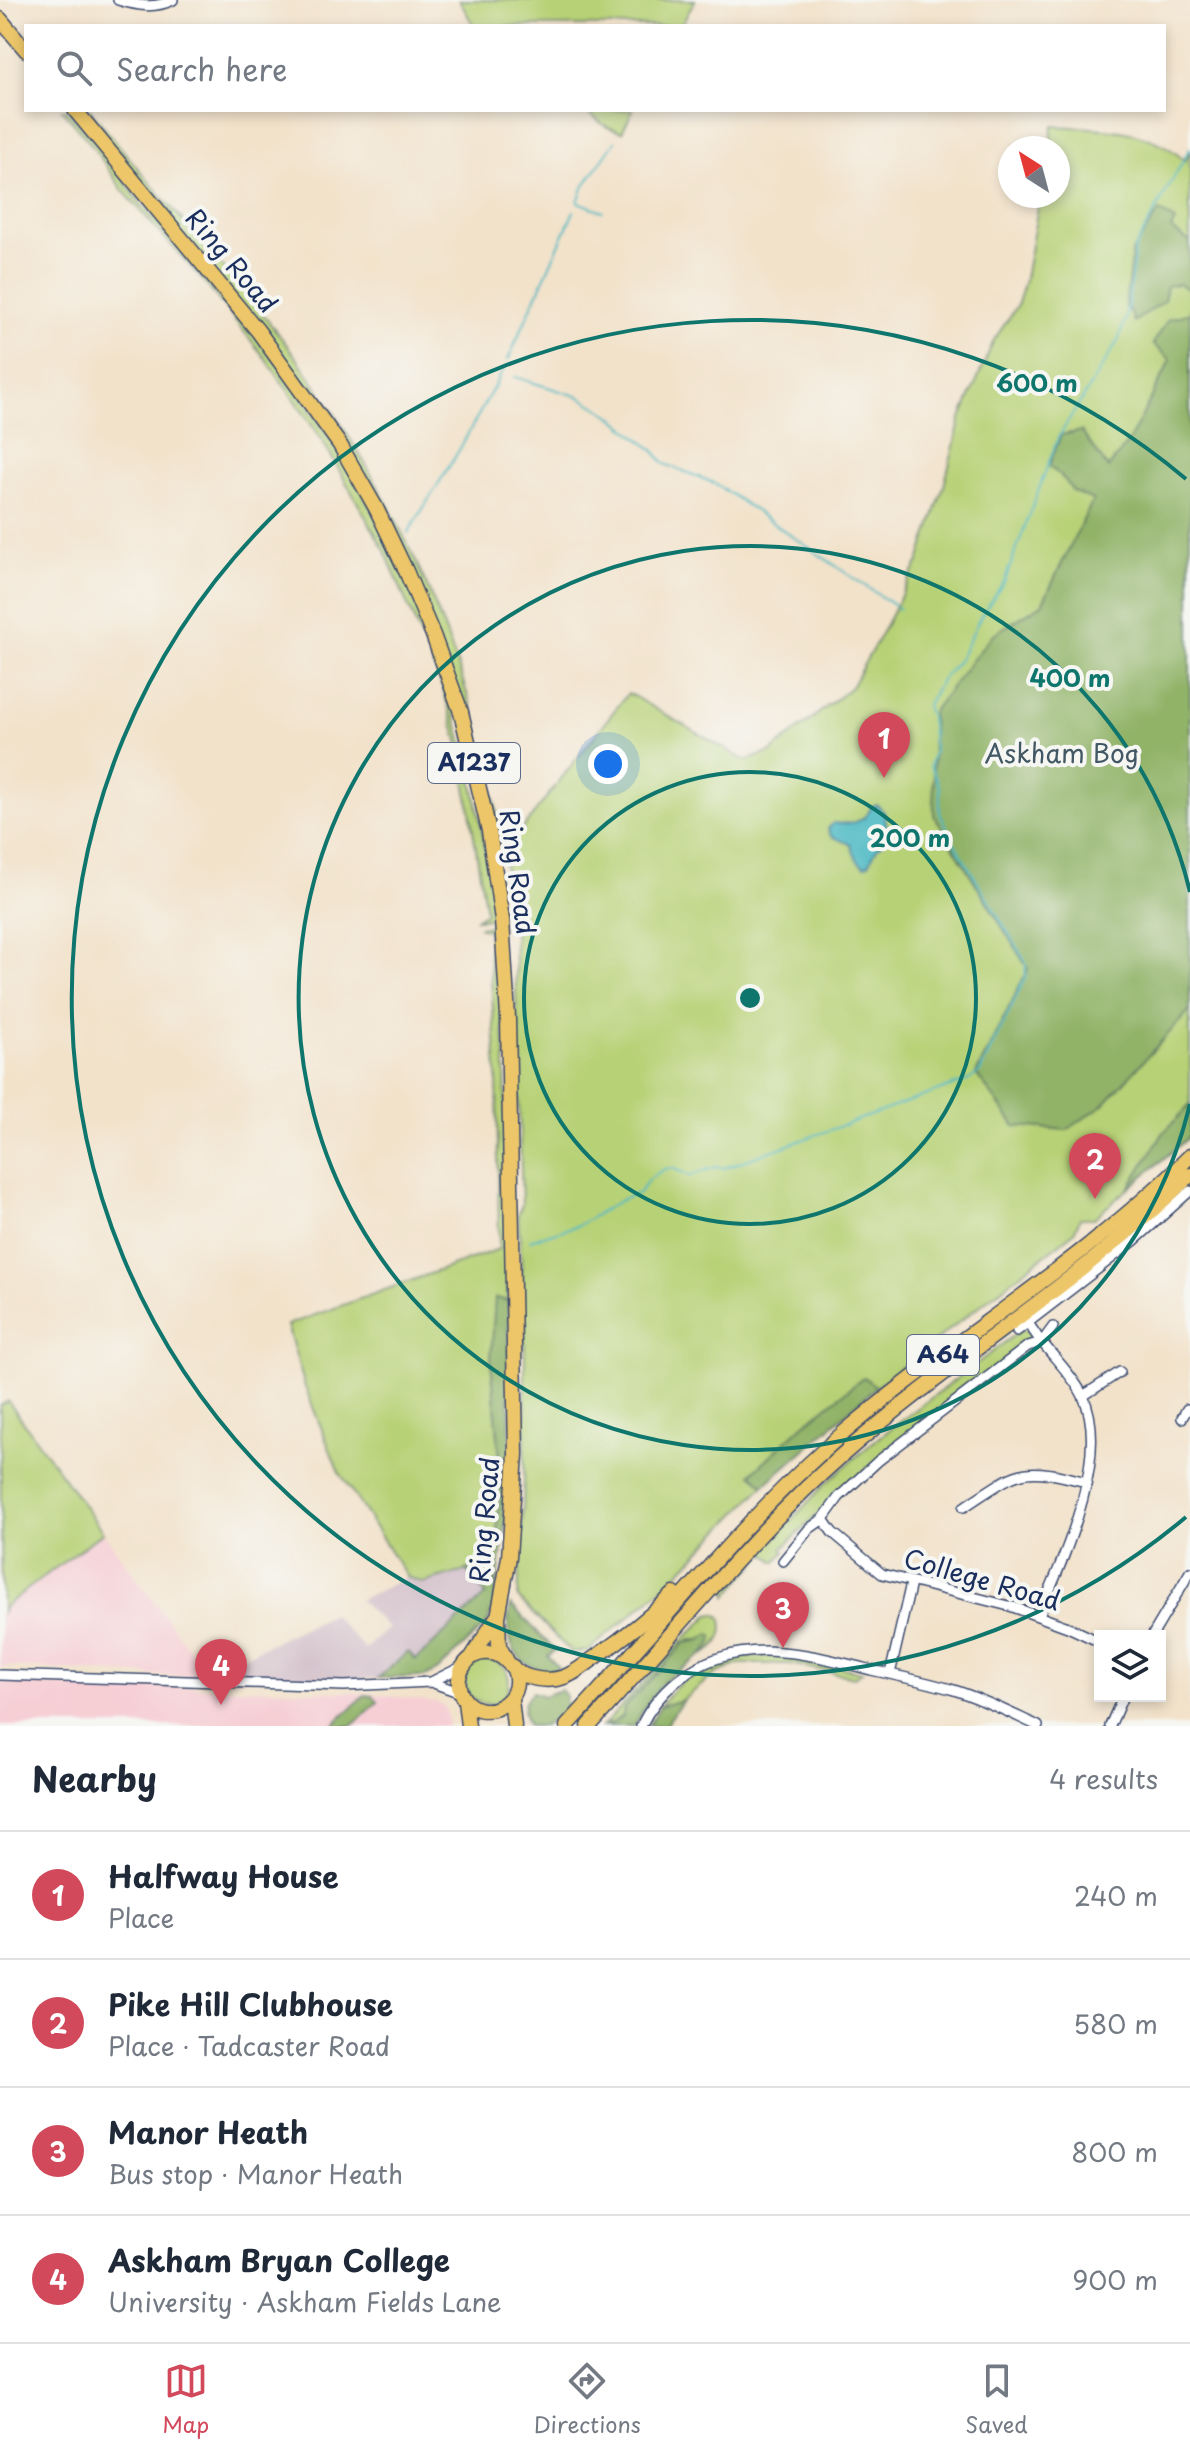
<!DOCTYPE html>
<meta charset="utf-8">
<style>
body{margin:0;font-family:"Playpen Sans",sans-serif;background:#f2f2f3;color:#1f2937}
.controls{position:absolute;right:24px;bottom:24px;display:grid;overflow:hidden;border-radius:0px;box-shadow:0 4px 12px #0003}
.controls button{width:72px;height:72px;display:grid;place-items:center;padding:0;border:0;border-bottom:2px solid #e0e1e3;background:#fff;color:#1f2937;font:40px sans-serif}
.compass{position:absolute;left:998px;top:136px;width:72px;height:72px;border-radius:50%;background:#fff;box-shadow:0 4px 12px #0003;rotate:324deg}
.you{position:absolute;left:608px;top:764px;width:28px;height:28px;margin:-20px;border:6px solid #fff;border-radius:50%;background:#1a73e8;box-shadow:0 0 0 12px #1a73e833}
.badge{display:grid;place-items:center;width:52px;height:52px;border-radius:50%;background:#d1495b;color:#fff;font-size:26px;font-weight:700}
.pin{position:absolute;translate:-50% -66px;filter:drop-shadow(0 2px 4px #0008)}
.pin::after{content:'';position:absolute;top:42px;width:28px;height:24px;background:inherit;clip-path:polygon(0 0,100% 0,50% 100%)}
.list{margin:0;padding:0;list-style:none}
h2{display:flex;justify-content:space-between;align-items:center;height:104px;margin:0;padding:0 32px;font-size:34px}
h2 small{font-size:26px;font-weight:400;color:#747a83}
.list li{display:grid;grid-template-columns:52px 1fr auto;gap:24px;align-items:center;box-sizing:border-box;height:128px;padding:0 32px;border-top:2px solid #e0e1e3}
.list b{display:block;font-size:30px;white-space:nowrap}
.list p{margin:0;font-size:26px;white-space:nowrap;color:#747a83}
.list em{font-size:26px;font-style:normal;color:#747a83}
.icon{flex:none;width:44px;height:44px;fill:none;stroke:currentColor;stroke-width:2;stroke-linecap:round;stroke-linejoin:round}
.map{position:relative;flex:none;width:1190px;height:1726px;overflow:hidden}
.search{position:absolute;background:#fff;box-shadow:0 4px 12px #0003;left:24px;right:24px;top:24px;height:88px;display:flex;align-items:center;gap:20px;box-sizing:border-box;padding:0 28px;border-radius:0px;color:#747a83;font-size:30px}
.sheet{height:616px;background:#fff}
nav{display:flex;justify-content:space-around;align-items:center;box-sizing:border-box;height:112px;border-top:2px solid #e0e1e3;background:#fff;font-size:22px;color:#747a83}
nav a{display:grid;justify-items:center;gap:4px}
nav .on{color:#d1495b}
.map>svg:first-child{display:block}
</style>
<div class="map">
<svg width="1190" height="1726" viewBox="0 0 1190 1726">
<rect width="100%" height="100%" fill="#f6f6f2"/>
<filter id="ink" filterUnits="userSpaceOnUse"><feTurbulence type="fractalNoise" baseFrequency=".0125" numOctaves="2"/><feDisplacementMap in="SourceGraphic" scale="16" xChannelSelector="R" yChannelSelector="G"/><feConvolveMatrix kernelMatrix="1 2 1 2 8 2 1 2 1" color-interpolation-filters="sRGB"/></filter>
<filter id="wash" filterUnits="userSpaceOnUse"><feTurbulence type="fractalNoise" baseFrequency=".006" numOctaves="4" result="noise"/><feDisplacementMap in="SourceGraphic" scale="32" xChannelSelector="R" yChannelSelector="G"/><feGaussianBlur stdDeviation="1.8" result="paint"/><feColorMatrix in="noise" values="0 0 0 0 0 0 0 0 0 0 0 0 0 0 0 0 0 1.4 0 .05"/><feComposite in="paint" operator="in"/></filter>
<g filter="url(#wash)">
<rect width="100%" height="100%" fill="#f2e2ca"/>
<path fill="#f6cfd5" d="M103 1532 207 1674 208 1678 0 1666V1615L5 1606Z
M0 1682 70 1686 122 1684 365 1693 437 1702 445 1707 448 1720 447 1726H0Z"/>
<path fill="#d1bdc8" d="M466 1570 486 1595 416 1660 408 1653 378 1678 346 1680 208 1678 207 1674 332 1614 365 1649 388 1628 359 1600 407 1577 423 1583Z"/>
<path fill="#b7d176" stroke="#69806a" stroke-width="2" d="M459 0H695L681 26H474Z
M62 110H67C82 128 101 145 114 165 123 178 131 192 142 205 155 220 170 233 184 249 234 305 287 373 328 436 391 533 438 646 467 758 480 810 488 865 497 918L476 919 486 912 460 748 443 689 385 551 322 440 266 359 205 283 124 192 91 144Z
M81 110H91C154 194 230 268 293 353 401 502 476 670 504 852L628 693 746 761 771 752 851 687 880 636 919 561 944 486 961 418 994 340 1017 306 1024 284 1040 196H1058V148H1049L1053 126C1099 128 1150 127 1185 161L1190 151V1136L1094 1218H1080L1074 1232 876 1387 764 1485 670 1582 588 1651 571 1652 518 1598C527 1470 528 1341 518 1213L522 1205 514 926 518 916C505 891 508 863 496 838L460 695 339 435Z
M584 110H633L622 132 607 127Z
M496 925 505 1054 508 1301 496 1298 491 1360 501 1470 494 1586 475 1568 423 1583 407 1577 338 1470 305 1387 287 1325 499 1249 497 1072 488 930 478 927Z
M1021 1330 1029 1331 1036 1340 854 1480 782 1549 785 1552 775 1562 765 1553 727 1596V1589L824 1485 873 1442Z
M8 1401 103 1532 5 1606 2 1614 0 1406Z
M715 1614 721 1617C728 1636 715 1651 697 1657L709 1650 700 1640H690L616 1722 603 1726 676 1647 709 1615Z
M784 1655 862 1672 854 1677 790 1664H739L715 1674 683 1700 660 1706C691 1662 734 1657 784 1655Z
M465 1682a22 22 0 1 1 44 0a22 22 0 1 1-44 0Z"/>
<path fill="#91b367" stroke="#567162" stroke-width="2" d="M1159 211 1175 221 1171 229 1190 242V290L1178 284 1167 286 1164 301 1134 322 1130 311 1125 306 1132 252Z
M1190 313V1010L1103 1105 1067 1130 1015 1126 976 1074 1028 969 934 815 932 712 992 635 1042 604 1093 500 1073 492 1065 480 1049 466 1061 435 1081 431 1108 468 1129 441 1171 360 1153 344 1168 319Z
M1190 1105V1136L1128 1189 1164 1132Z
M495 1298 508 1301 510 1457 504 1537 494 1604 487 1624 437 1671 424 1677 378 1678 408 1652 416 1660 486 1595 466 1570 475 1568 494 1584 501 1470 491 1360Z
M864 1377 876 1387 764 1485 751 1474 803 1425Z
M511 1605 555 1650 548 1656 559 1669C518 1676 501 1640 511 1605Z
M710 1634 713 1636C715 1653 676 1669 663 1683 651 1696 643 1710 634 1726H608L622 1716 624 1708 684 1643 700 1640Z
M561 1690 566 1696 565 1710 544 1726H528C522 1713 520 1702 533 1692L543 1696Z
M365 1695 373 1696 378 1702 352 1726H332Z
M683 1700 665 1726H648L660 1706Z"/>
<path fill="#4ab8c3" stroke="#327490" stroke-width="2" d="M877 805 884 812 889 837 877 848 869 864 864 866 858 861 850 844 831 836 828 829 833 823C845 824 858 825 867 814 875 804 865 810 877 805Z"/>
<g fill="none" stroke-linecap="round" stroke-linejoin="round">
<path stroke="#4ab8c3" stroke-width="2" d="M603 211 578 202 583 188 615 141
M508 360 574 211
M515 377 580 397 610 415 653 450 665 464 714 483 899 609
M408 533 458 452 506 365
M530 1240 579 1225 621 1200 639 1193 648 1180 664 1169 673 1168 689 1176 716 1167 724 1168 969 1080 980 1072 1025 978 1026 963 952 839 940 813V788L930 765 934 750 930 716 926 706 942 679 959 660 981 616 1005 580 1058 438 1118 341 1126 317 1135 248 1190 148"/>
</g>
</g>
<g filter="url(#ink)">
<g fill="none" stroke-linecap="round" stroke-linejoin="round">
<g stroke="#3b4a6e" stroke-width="12">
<path id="minor" d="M118 0C138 6 154 9 173 0
M1028 1323 1037 1336
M1017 1331 1134 1241 1190 1191
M1083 1396 1120 1372
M1182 1418 1187 1409
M964 1507C1019 1471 1019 1464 1086 1482
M823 1519 832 1532 882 1574 1013 1607 1068 1627 1100 1642
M783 1561 809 1529 823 1519 839 1497 878 1461 1028 1346 1042 1342 1053 1327
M1039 1615C1063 1559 1111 1456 1083 1396 1074 1377 1055 1359 1042 1342
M1152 1636 1190 1572
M890 1674 911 1583
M0 1675 344 1686 431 1682 461 1693
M431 1682 463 1666
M641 1726C650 1707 663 1692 679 1679 737 1634 806 1653 871 1670 899 1676 927 1682 954 1690 983 1699 1010 1713 1038 1726
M1110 1726 1123 1696"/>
</g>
<g stroke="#3b4a6e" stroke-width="17">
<path id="highway" d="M0 19 26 50
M75 110 258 331 340 445 376 508 406 571 433 635 461 712 489 831 502 920 508 1018 516 1454 509 1557 498 1617 499 1646 506 1659
M472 1657 497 1617
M513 1667C529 1704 479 1726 462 1696 452 1676 467 1651 489 1653 501 1653 506 1661 514 1669 525 1679 547 1682 561 1678 573 1675 583 1666 593 1659 622 1639 649 1618 674 1594
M511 1699 514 1726
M465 1701 468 1726
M567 1726C664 1623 749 1510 859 1420 968 1330 1090 1256 1190 1156
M589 1726C673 1636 748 1538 841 1456 953 1358 1083 1280 1190 1175"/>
</g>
<use href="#minor" stroke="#fff" stroke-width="9"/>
<use href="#highway" stroke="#ecc669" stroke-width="14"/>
</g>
</g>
<g fill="none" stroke="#0f766e" stroke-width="4">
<circle cx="750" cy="998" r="226"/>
<path d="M1190 1104A452 452 0 1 1 1190 892"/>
<path d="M1186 1517A678 678 0 1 1 1186 479"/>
</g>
<g text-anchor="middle" stroke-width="8" stroke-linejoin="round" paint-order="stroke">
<g fill="#f6f6f2" stroke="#5d6b8a" stroke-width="2">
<rect x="428" y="743" width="92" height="40" rx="6"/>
<rect x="907" y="1335" width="72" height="40" rx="6"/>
</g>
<g font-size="24" font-weight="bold" fill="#1b2f5e">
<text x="474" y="771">A1237</text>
<text x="943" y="1363">A64</text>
</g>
<g font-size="26" fill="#1b2f5e" stroke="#f6f6f2">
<text transform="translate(231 261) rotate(50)" y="9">Ring Road</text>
<text transform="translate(517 872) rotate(82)" y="9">Ring Road</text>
<text transform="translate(485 1520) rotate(-85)" y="9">Ring Road</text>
<text transform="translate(982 1580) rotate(16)" y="9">College Road</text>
</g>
<g font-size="26" fill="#425864" stroke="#f6f6f2">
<text x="1062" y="763">Askham Bog</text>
</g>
</g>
<circle cx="750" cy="998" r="12" fill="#0f766e" stroke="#f6f6f2" stroke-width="4"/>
<g font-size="24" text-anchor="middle" font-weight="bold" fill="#0f766e" stroke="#f6f6f2" stroke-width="8" stroke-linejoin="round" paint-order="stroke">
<text x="1037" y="392">600 m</text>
<text x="1070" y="687">400 m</text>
<text x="910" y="847">200 m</text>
</g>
</svg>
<div class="controls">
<button><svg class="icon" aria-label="layers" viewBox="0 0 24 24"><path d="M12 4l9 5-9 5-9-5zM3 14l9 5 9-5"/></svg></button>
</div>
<svg class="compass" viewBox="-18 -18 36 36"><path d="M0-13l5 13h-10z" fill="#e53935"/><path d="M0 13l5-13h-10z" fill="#747a83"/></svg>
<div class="you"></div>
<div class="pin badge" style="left:884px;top:778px">1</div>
<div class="pin badge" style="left:1095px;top:1199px">2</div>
<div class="pin badge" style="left:783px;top:1648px">3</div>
<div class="pin badge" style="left:221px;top:1705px">4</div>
<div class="search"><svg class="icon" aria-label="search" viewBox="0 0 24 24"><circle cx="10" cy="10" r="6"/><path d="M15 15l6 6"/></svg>Search here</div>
</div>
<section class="sheet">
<h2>Nearby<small>4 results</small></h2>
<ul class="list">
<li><span class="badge">1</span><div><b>Halfway House</b><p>Place</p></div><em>240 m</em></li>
<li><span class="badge">2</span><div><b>Pike Hill Clubhouse</b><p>Place · Tadcaster Road</p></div><em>580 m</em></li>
<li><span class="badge">3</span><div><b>Manor Heath</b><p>Bus stop · Manor Heath</p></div><em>800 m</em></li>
<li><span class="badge">4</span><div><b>Askham Bryan College</b><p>University · Askham Fields Lane</p></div><em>900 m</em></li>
</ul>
</section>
<nav>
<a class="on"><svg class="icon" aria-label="map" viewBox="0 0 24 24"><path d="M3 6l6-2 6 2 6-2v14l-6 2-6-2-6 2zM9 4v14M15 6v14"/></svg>Map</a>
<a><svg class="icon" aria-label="directions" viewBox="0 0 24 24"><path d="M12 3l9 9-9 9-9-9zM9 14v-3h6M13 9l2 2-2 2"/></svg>Directions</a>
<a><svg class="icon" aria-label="saved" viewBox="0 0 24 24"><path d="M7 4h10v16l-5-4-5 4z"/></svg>Saved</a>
</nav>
